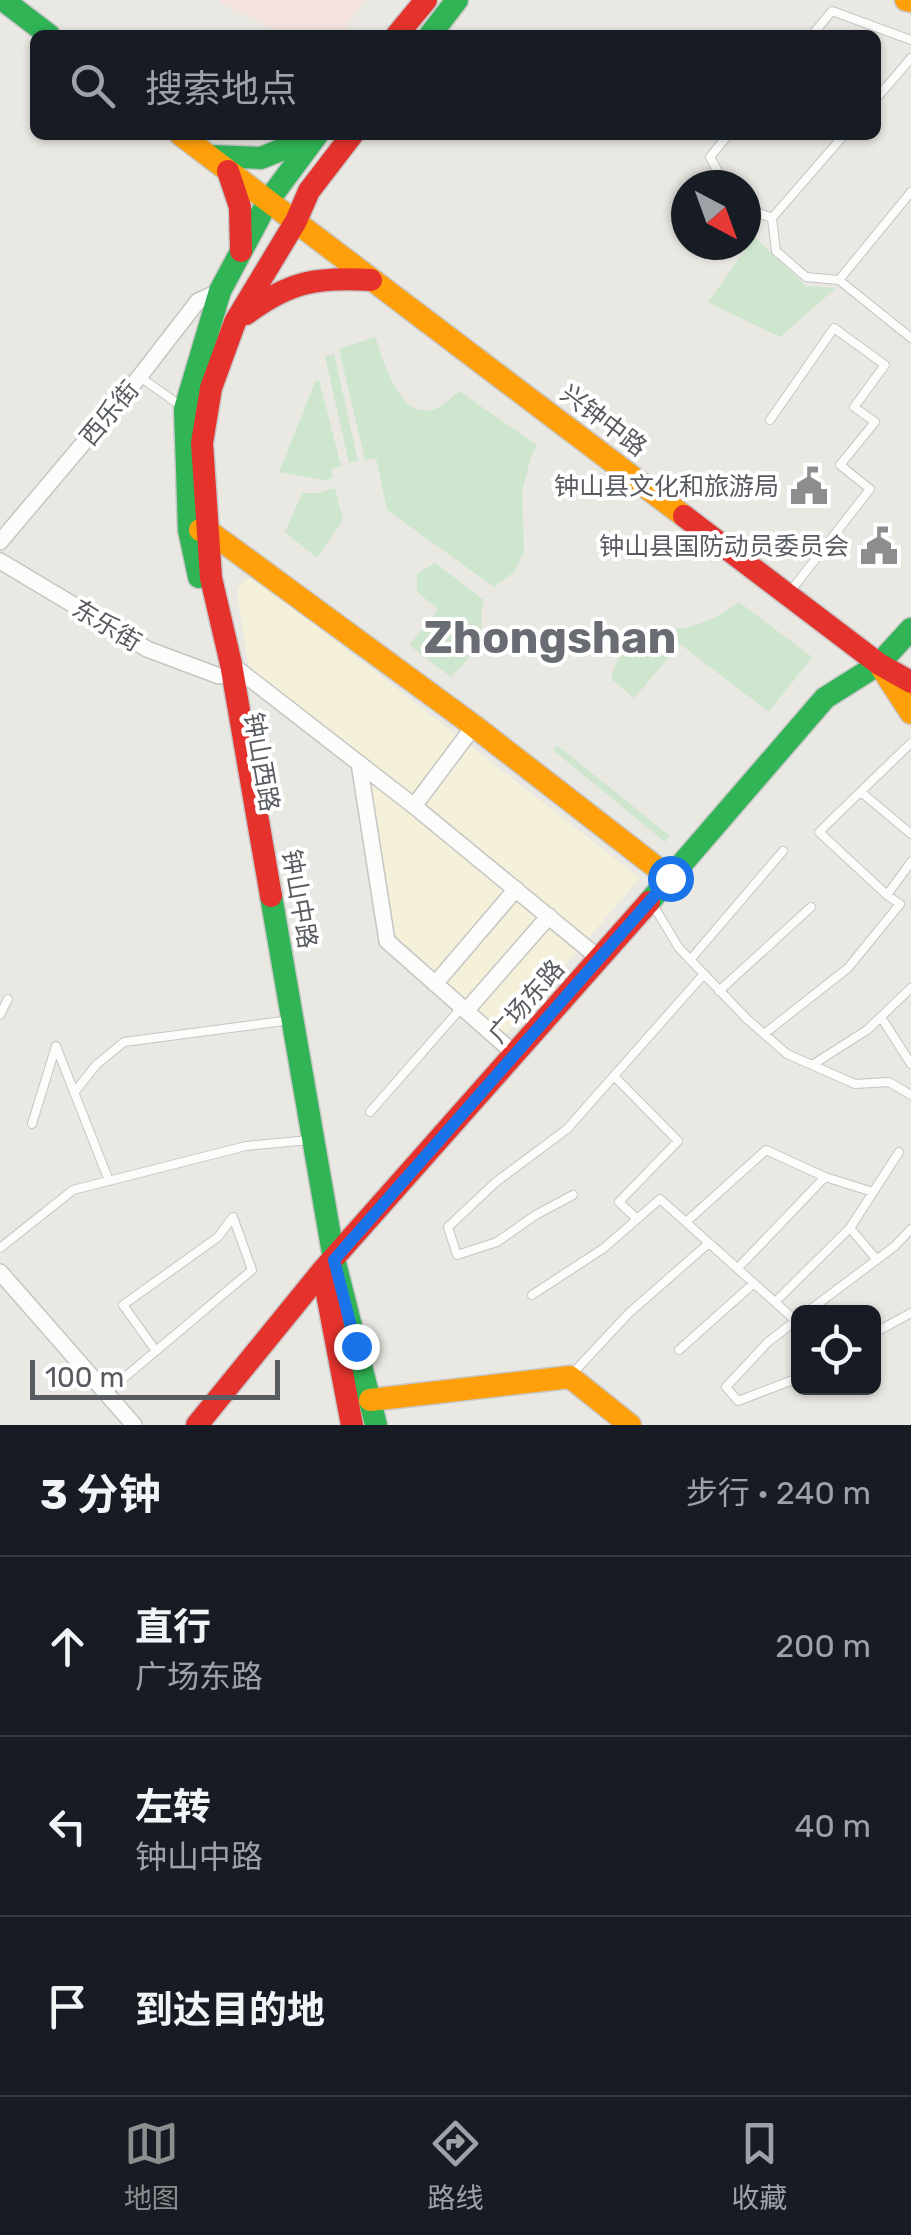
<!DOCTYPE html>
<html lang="zh">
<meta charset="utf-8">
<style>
body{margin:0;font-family:Rubik,"Noto Sans SC",sans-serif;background:#242831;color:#f1f3f6}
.controls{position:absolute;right:30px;bottom:30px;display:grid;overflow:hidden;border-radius:15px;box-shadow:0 2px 8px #0004}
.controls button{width:90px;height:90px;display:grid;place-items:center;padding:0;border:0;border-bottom:2px solid #363941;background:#171b24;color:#f1f3f6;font:50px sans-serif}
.compass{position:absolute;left:671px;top:170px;width:90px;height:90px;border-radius:50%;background:#171b24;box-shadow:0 2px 8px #0004;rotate:139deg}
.scale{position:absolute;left:30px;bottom:25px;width:250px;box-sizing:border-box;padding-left:10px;border:5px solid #585c61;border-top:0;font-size:28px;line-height:35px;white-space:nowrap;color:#585c61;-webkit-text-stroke:8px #fff;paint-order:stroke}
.stop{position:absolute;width:30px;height:30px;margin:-22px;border:8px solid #1a73e8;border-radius:50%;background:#fff}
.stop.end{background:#1a73e8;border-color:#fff;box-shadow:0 2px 10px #0008}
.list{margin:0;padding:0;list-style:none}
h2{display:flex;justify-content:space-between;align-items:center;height:130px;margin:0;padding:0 40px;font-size:42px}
h2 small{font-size:32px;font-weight:400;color:#9ea1a6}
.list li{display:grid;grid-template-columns:65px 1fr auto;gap:30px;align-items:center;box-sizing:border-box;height:180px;padding:0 40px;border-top:2px solid #363941}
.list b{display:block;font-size:38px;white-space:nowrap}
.list p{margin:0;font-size:32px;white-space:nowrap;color:#9ea1a6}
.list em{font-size:32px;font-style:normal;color:#9ea1a6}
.icon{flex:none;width:55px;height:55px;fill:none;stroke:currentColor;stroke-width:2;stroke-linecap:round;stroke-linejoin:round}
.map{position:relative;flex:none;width:911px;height:1425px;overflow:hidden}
.search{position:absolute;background:#171b24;box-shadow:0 2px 8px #0004;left:30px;right:30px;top:30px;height:110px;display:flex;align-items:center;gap:25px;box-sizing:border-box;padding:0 35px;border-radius:15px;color:#9ea1a6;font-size:38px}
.sheet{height:670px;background:#171b24}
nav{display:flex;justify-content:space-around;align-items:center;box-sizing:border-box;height:140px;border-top:2px solid #363941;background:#171b24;font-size:28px;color:#9ea1a6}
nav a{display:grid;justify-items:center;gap:5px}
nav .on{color:#8b8d8e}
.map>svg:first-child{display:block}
</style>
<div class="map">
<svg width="911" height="1425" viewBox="0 0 911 1425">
<rect width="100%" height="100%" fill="#e9e8e2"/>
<path fill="#f5f0d9" d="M250 578 260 582 640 878 497 1044 382 944 355 765 251 683 237 592 242 582Z"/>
<path fill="#f3e2dd" d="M221 0H365L340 35H286L220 3Z"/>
<path fill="#cfe6ce" d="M755 237 806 286 836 288 780 337 708 302Z
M375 337C384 361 401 427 439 407 446 403 453 396 459 391L537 445 531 457 522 491 524 551 514 572 494 587 387 510 376 458 365 460 339 349Z
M334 354 358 461 349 463 325 356Z
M319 380 341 466 331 469 333 478 323 480 279 472 315 382Z
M335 488 343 520 317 558 285 532 302 493H318Z
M435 563 484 600C479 616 483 620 481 634 479 650 462 665 451 677L409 645 438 609 417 592V574Z
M739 602 812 657 769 712 680 644 634 698 611 679C631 612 657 641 704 622 717 618 728 609 739 602Z
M557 745 670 836 665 842 553 750Z"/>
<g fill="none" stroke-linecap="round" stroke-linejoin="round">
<g stroke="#c5c6c4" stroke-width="10">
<path id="lane" d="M812 35 832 11 911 40
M876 99 911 58
M844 135 772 218 776 251 806 277 839 280 911 338
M725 185 710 157 728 135
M746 208 772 218
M839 280 911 192
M140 377 181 406
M770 420 834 328 885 365 854 407 875 422 840 465 870 489 789 593
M911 743 819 832 887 895 911 862
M861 792 911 834
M653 905 679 948 747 1019 787 1054 855 1084 889 1082 911 1095
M690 960 783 851
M719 991 811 907
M0 1015 8 999
M881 1017 911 1064
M764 1034 848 968 900 904 887 895
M812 1065 867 1030 911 988
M614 1076 678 1141 619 1202 637 1219
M74 1093 96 1065 124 1042 291 1020
M370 1112 462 1007
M32 1124 56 1046 109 1181
M573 1195 534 1216 497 1242 457 1255 448 1227 496 1182 567 1129 704 974
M686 1222 766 1150 825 1177 873 1192
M0 1248 73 1190 246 1146 309 1140
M877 1260 850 1228 899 1152
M738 1268 825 1177
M532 1295 604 1248 660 1199 796 1321
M775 1302 850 1228
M807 1312 895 1246 911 1229
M798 1319 768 1342 726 1387 738 1401 798 1378
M874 1333 911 1313
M679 1350 754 1283
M573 1373 629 1313 709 1243
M106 1393 252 1270 233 1217 218 1237 123 1305 156 1351"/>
</g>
<g stroke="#c5c6c4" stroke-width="18">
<path id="street" d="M0 542 140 376 198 301 220 291
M0 561 147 649 219 676
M231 664 414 806 600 959
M359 763 387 941 516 1055
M414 806 474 726
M435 984 516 889
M466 1011 549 916
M0 1272 134 1425"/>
</g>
<g stroke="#c6c7c6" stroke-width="25">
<path id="fast" d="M3 0 49 35
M430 35 457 0
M210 156 261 158 308 139
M199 577 189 530 185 409 220 291 268 201 317 135
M271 896 334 1259 376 1425
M649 902 825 698 879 664 911 629"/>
</g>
<g stroke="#c6c7c6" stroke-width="25">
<path id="slow" d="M906 0 911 1
M181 135 684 516
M200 530H207L474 726 670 878
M881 667 911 713
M370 1400 570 1377 630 1425"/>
</g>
<g stroke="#c6c7c6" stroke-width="25">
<path id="jam" d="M397 35 426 0
M228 171 240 207 241 251
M246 314C290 281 317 277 371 280
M684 516 879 664 911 682
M271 896 231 664 211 578 202 443 211 388 235 322 296 221 309 191 352 135
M323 1273 352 1425
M197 1425 323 1270 649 902"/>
</g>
<use href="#lane" stroke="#fcfcfb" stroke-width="8"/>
<use href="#street" stroke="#fcfcfb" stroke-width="15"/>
<use href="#fast" stroke="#30b455" stroke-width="22"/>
<use href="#slow" stroke="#ff9f0a" stroke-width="22"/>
<use href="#jam" stroke="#e5322d" stroke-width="22"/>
</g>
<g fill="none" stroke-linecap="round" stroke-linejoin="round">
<path stroke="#1a73e8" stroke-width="12" d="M356 1346 334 1260 670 878"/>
</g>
<defs>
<g id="civic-bare" transform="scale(3)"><path d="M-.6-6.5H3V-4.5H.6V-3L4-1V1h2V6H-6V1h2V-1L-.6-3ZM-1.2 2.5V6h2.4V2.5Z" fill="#8b8d8e" stroke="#fff" stroke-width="2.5" paint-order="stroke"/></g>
</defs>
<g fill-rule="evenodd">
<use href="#civic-bare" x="809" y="486"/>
<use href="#civic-bare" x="879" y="546"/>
</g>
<g text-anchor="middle" stroke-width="8" stroke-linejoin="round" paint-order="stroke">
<g font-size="25" fill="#585c61" stroke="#fff">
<text transform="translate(109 413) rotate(-50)" y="9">西乐街</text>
<text transform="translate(604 420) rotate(37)" y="9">兴钟中路</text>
<text transform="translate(107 625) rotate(31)" y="9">东乐街</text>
<text transform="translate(262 762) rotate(80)" y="9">钟山西路</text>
<text transform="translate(300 899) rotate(80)" y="9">钟山中路</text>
<text transform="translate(526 1001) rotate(-49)" y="9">广场东路</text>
</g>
<g font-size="25" fill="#585c61" stroke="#fff" text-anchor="end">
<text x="779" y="495">钟山县文化和旅游局</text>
<text x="849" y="555">钟山县国防动员委员会</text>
</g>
<g font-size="45" font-weight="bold" fill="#696d73" stroke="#fff">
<text x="550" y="653">Zhongshan</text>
</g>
</g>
</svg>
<div class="controls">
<button><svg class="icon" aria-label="locate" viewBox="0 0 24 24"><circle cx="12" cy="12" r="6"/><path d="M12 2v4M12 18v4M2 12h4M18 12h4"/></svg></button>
</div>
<svg class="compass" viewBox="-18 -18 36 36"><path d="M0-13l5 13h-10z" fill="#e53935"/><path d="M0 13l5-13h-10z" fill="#9ea1a6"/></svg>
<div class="scale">100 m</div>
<div class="stop" style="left:670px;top:878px"></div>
<div class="stop end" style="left:356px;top:1346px"></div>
<div class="search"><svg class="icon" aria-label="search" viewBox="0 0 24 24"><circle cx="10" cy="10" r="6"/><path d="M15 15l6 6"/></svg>搜索地点</div>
</div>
<section class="sheet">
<h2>3 分钟<small>步行 · 240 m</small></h2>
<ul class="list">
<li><svg class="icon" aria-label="ahead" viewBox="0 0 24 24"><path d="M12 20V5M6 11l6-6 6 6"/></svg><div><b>直行</b><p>广场东路</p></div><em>200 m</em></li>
<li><svg class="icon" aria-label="left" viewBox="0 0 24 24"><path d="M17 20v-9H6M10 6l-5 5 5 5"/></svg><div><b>左转</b><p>钟山中路</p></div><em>40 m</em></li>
<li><svg class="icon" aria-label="arrive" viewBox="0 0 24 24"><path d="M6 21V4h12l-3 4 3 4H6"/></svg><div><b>到达目的地</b></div></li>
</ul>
</section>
<nav>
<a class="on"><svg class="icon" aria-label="map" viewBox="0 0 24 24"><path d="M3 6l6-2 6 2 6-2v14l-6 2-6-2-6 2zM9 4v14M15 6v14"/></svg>地图</a>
<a><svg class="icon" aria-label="directions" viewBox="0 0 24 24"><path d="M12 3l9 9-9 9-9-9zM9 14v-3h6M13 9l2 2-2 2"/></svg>路线</a>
<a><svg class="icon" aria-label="saved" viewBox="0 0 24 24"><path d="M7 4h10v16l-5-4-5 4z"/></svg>收藏</a>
</nav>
